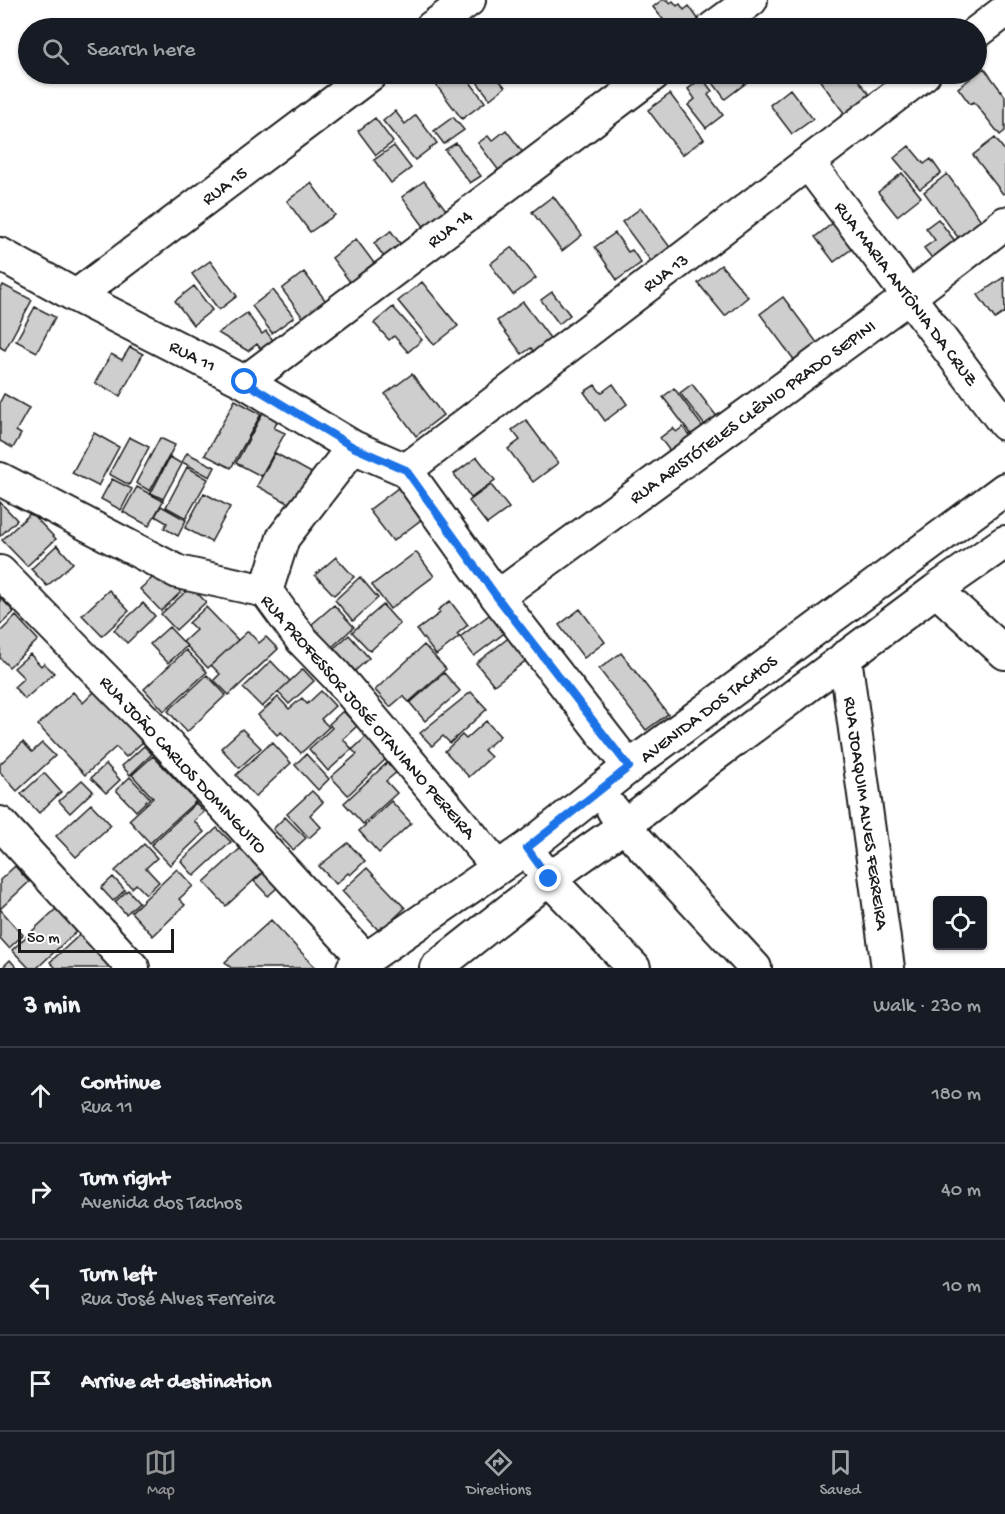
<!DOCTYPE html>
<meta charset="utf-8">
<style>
body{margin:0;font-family:"Gochi Hand",sans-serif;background:#20242c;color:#f1f3f6}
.controls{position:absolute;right:18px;bottom:18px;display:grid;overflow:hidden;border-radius:6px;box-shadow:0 2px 4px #0004}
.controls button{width:54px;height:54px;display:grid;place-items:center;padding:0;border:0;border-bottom:2px solid #363941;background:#171b24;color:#f1f3f6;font:30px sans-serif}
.scale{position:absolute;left:18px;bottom:15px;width:156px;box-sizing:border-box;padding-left:6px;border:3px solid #1c1c1c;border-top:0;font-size:16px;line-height:21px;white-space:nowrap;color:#1c1c1c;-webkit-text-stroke:4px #fff;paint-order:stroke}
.stop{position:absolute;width:18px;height:18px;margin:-14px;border:4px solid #1a73e8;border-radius:50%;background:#fff}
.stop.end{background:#1a73e8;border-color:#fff;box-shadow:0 2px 6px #0008}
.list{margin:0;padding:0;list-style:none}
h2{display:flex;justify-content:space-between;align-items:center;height:78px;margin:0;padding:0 24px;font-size:26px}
h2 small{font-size:20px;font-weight:400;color:#9ea1a6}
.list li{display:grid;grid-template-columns:39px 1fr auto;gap:18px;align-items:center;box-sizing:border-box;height:96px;padding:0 24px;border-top:2px solid #363941}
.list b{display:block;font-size:22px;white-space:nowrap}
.list p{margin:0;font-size:20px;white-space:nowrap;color:#9ea1a6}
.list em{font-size:20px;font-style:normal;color:#9ea1a6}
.icon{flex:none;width:33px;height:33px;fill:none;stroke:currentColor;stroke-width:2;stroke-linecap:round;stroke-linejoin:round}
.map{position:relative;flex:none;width:1005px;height:968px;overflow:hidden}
.search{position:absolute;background:#171b24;box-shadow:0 2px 4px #0004;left:18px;right:18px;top:18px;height:66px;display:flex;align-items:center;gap:15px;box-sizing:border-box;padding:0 21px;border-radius:33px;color:#9ea1a6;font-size:22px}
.sheet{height:462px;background:#171b24}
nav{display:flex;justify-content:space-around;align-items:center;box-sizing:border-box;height:84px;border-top:2px solid #363941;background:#171b24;font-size:16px;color:#9ea1a6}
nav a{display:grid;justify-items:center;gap:3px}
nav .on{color:#919294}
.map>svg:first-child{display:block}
</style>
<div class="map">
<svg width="1005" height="968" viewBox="0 0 1005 968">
<rect width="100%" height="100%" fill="#fff"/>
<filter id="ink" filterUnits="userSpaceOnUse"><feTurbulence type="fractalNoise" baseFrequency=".0167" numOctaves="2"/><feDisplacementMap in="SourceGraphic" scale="12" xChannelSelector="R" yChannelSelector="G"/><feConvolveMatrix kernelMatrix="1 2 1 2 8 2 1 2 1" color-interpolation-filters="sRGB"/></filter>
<g filter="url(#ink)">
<path fill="#cecece" stroke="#1c1c1c" stroke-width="1.5" d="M662 0H668L670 3 673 1 677 6 680 4 684 10 689 6 699 20 688 28 685 23 678 28H670L653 7Z
M984 68 1005 96V131L1000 135 974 102 970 104 958 88Z
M442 74H464L485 102 462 119 433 81Z
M471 74H494L505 87 490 99Z
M711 74H739L746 83 725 99 708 76Z
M815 74H854L872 98 847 117Z
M702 78 712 91 708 95 723 115 706 128 688 105 695 99 688 89Z
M790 89 813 119 792 134 770 105Z
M670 94 704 139 682 155 648 110Z
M395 111 405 124 416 115 437 143 415 160 383 121Z
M453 117 464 130 444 144 434 131Z
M375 118 393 142 376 155 358 131Z
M506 130 530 162 506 180 478 143 488 136 492 141Z
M995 138 1005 151V193L1003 194 973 155Z
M456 143 481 176 470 183 445 150Z
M394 146 411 168 391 183 374 160Z
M909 146 924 164 931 159 941 173 920 189 894 158Z
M902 173 921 197 897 216 878 192Z
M947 174 986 227 963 244 924 192Z
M424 181 453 219 431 236 402 197Z
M311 183 335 215 310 232 287 201Z
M553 196 582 235 562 251 532 212Z
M641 208 672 250 653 264 622 222Z
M842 216 861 242 834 262 815 237Z
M938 219 958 245 936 263 924 248 935 240 926 228Z
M391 231 404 249 387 261 374 243Z
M615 233 628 252 632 250 641 263 617 280 595 247Z
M356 239 374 263 350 282 332 258Z
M512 247 536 278 513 295 490 264Z
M210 261 237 296 219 310 192 274Z
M721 265 748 297 725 316 698 283Z
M304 272 329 305 306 322 282 289Z
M1004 277 1005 312 995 319 978 295Z
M422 282 458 326 434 345 398 301Z
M3 285 32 300 5 350 0 347V291Z
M194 286 212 310 193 325 175 301Z
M273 290 294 317 272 333 252 306Z
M552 292 570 315 559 324 541 300Z
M783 297 818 344 795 361 760 314Z
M523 302 556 346 539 359 531 348 522 354 497 321Z
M35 307 55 317 37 352 16 341Z
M393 307 422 340 408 352 394 336 389 340 374 323Z
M247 313 262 334 266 331 278 347 266 356 257 344 248 351 218 333Z
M130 347 143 354 120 396 95 383 111 354 122 360Z
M412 374 443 415 416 436 385 394Z
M613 384 627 404 605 421 584 392 595 385 601 393Z
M692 384 725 427 713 436 680 393Z
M674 388 711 438 700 446 663 397Z
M4 394 29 408 16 431 21 434 13 448 0 441V402Z
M235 400 261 414 231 468 205 455Z
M265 409 280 417 274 428 285 433 261 476 236 463Z
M526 420 558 463 533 482 508 449 520 440 512 430Z
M683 427 698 447 678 462 660 438 673 428 676 432Z
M94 433 119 447 98 486 72 473Z
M129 437 149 447 129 485 109 474Z
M160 438 175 445 150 491 136 483Z
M187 453 215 467 210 477 182 462Z
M275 453 319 477 301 510 257 486Z
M170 457 182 464 163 499 151 493Z
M477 457 495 480 471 498 454 474Z
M187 467 208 479 186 518 166 507Z
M112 479 132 489 121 510 101 499Z
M402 485 426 516 393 541 369 510Z
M491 485 509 508 487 524 469 501Z
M137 487 163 501 149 526 123 512Z
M204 493 230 507 211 542 185 528Z
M0 502 17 520 0 536Z
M161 506 186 520 178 536 164 528 167 523 155 516Z
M31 513 56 539 27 566 2 540Z
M57 545 73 563 47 586 31 569Z
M416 552 434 576 390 609 372 585Z
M336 557 354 577 334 595 315 575Z
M160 571 181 592 161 611 140 589Z
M360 577 378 598 353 621 335 600Z
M191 587 206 602 176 630 161 614Z
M109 590 129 611 102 636 82 615Z
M0 597 14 612 0 625Z
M450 601 468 625 457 634 459 637 436 655 417 630 440 613 438 610Z
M143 603 155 616 127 643 114 630Z
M334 605 354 627 331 648 311 625Z
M383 605 400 624 370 651 352 632Z
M206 607 238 640 208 668 183 642 196 630 189 623Z
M580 609 605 642 584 658 559 625Z
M493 612 507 631 474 656 460 637Z
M16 616 38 640 9 667 0 658V632Z
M169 627 187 646 168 663 150 644Z
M248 631 259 643 266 637 278 649 229 695 214 680 220 674 211 665Z
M349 635 369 658 355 671 334 648Z
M511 636 528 659 494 685 476 663Z
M424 645 446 669 409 702 403 696 390 707 375 690Z
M186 650 207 672 164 711 144 689Z
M621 653 668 714 646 730 599 669Z
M30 654 41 666 44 663 54 673 25 699 14 687 24 678 14 668Z
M271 661 290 681 262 707 243 688Z
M303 669 314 681 289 704 278 692Z
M444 673 460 691 425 721 410 703Z
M207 675 226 695 187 732 168 711Z
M95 691 143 742 126 757 116 747 85 775 38 725 73 692 83 703Z
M321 691 335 706 321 719 329 727 301 753 281 732 277 735 258 715 278 697 289 709 302 698 307 704Z
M471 692 487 709 450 743 443 736 432 746 420 733Z
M343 711 357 726 343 739 352 749 328 771 309 749 332 728 329 724Z
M486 721 500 736 484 750 491 757 469 777 445 751 462 735 466 739Z
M242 729 261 748 239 768 221 748Z
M367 736 387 758 348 795 331 777 357 754 352 750Z
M23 742 32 752 42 743 55 756 17 791 0 772V764Z
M272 742 291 763 255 797 236 775Z
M144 746 152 754 130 775 122 766Z
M306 754 329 779 318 790 295 765Z
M153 756 196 801 150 843 129 820 153 798 132 775Z
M389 761 398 771 386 781 397 793 363 824 344 803Z
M106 764 120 780 106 793 91 778Z
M44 773 61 792 39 813 21 794Z
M130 777 150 798 136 811 116 790Z
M82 780 93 791 70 813 59 801Z
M312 791 323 802 310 815 321 827 309 838 287 814Z
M391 801 411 823 379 853 359 831Z
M196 803 204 812 194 821 204 832 170 865 151 845Z
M91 804 111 825 76 857 56 836Z
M285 817 306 838 293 850 273 829Z
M217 828 231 842 194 876 181 861Z
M348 843 365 861 350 875 348 873 336 884 319 866Z
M144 844 157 858 146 868 159 882 146 894 136 884 132 888 115 871Z
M243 846 265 870 226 906 204 882Z
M15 866 29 882 0 909V880Z
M367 868 405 908 380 932 342 891Z
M177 869 193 886 179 899 185 905 153 936 131 912Z
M264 872 278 887 268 896 254 881Z
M113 877 125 890 113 901 101 888Z
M128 890 139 902 126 914 115 902Z
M57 908 82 926 37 968H29L12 950Z
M0 909 23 935 9 948 0 938Z
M271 920 316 968H231L225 962Z
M86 929 113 968H56L50 962Z
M10 960 17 968H2Z"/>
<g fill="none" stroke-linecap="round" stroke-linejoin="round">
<g stroke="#1c1c1c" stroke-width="36">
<path id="minor" d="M431 28 469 0
M713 28 751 0
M976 33 1005 11
M808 163 1005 424
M0 254 76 296 245 382 353 447 406 470 497 597 629 767
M76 296 371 74
M245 382 654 74
M406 470 924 74
M0 479 178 572 266 591 301 639 335 674 498 867
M0 572 148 723 365 959
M936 590 1005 653
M266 591 283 538 353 447
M497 597 910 296 1005 223
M845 657 888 968
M613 810 624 826 755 968
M0 823 133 968
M537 863 549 879 634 968
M353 968 527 848 629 767 1005 489
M436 968 549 879 624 826 712 757 936 590 1005 542"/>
</g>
<use href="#minor" stroke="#fff" stroke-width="32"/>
</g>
</g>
<g fill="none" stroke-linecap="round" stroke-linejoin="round" filter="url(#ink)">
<path stroke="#1a73e8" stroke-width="8" d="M245 382 353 447 406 470 497 597 629 767 527 848 549 879"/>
</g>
<g text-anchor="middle" stroke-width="4.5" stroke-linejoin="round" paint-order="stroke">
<g font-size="18" fill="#1c1c1c" stroke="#fff">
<text transform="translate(224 185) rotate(-37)" y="6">RUA 15</text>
<text transform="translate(449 228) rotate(-37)" y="6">RUA 14</text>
<text transform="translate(665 272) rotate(-37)" y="6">RUA 13</text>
<text transform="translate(907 293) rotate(53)" y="6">RUA MARIA ANTÔNIA DA CRUZ</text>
<text transform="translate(193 355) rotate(27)" y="6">RUA 11</text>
<text transform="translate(752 411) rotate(-36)" y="6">RUA ARISTÓTELES CLÊNIO PRADO SEPINI</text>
<text transform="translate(708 708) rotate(-37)" y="6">AVENIDA DOS TACHOS</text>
<text transform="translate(369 716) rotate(49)" y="6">RUA PROFESSOR JOSÉ OTAVIANO PEREIRA</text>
<text transform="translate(184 764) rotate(47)" y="6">RUA JOÃO CARLOS DOMINGUITO</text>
<text transform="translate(867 813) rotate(82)" y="6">RUA JOAQUIM ALVES FERREIRA</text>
</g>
</g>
</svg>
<div class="controls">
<button><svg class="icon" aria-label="locate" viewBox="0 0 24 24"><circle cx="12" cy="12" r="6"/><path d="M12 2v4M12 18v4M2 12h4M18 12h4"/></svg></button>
</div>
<div class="scale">50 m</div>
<div class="stop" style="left:245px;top:382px"></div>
<div class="stop end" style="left:549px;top:879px"></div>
<div class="search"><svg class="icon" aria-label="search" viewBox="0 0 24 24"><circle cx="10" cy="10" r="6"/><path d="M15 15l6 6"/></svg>Search here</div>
</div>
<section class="sheet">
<h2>3 min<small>Walk · 230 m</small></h2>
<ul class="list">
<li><svg class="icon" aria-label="ahead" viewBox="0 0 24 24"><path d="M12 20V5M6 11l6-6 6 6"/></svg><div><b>Continue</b><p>Rua 11</p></div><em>180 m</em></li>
<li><svg class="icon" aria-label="right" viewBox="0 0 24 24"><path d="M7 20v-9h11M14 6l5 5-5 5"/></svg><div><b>Turn right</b><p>Avenida dos Tachos</p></div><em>40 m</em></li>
<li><svg class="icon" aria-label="left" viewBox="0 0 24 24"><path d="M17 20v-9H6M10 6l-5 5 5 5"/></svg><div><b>Turn left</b><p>Rua José Alves Ferreira</p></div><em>10 m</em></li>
<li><svg class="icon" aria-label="arrive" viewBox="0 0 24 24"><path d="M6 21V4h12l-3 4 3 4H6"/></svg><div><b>Arrive at destination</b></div></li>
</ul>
</section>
<nav>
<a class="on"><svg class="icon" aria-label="map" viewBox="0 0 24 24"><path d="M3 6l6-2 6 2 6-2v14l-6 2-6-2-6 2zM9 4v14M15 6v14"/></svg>Map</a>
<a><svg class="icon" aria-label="directions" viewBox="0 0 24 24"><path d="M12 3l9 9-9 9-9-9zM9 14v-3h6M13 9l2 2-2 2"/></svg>Directions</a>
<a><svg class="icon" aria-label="saved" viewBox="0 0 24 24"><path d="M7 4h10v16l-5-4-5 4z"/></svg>Saved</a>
</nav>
